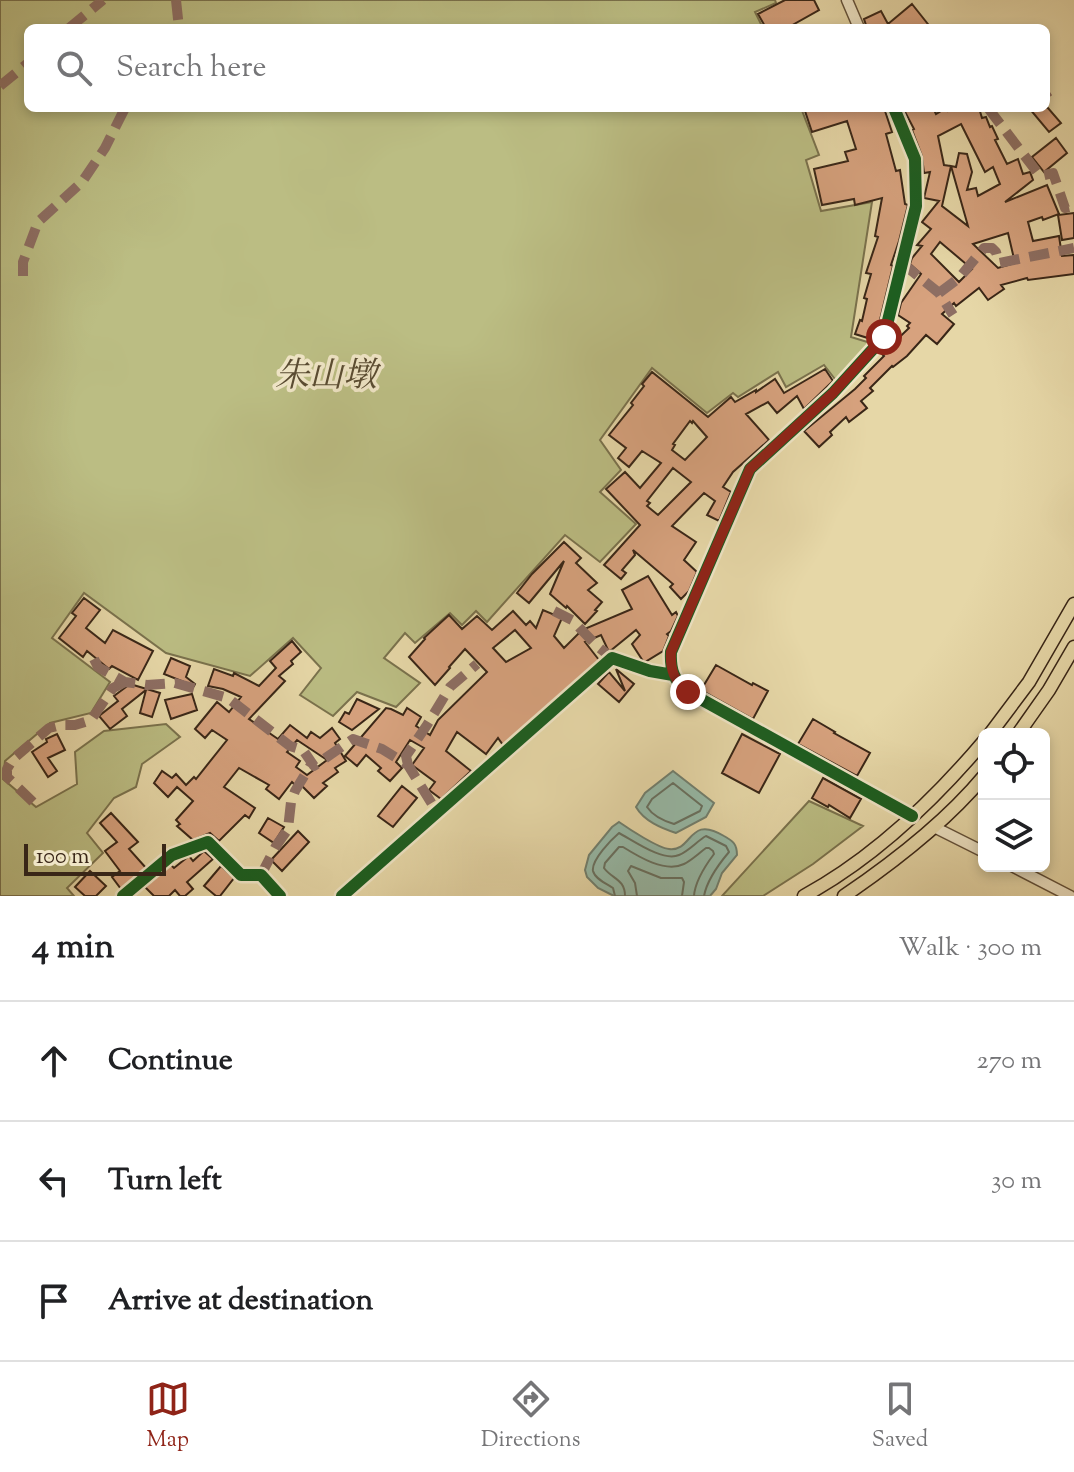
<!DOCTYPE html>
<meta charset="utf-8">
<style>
body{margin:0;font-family:"Sorts Mill Goudy","Noto Serif SC",serif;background:#f6f6f6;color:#202124}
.controls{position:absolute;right:24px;bottom:24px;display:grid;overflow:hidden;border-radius:12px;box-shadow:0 4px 12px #0003}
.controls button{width:72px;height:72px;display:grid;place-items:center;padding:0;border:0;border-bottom:2px solid #e0e0e0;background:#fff;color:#202124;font:40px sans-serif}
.scale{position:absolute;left:24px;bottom:20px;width:142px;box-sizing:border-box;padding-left:8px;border:4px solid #392617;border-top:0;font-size:22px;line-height:28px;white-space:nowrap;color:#392617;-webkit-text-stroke:6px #efe5c6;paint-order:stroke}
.stop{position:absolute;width:24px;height:24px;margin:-18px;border:6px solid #8f2418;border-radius:50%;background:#fff}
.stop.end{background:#8f2418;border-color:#fff;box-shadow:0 2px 8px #0008}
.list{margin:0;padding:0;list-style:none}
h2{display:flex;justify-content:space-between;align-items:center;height:104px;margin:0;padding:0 32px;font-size:34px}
h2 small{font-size:26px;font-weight:400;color:#757577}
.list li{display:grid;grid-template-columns:52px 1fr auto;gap:24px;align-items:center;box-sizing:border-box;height:120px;padding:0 32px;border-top:2px solid #e0e0e0}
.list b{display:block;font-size:30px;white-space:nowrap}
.list em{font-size:26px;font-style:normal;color:#757577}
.icon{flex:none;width:44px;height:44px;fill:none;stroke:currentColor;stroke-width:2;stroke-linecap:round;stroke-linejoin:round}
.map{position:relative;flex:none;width:1074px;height:896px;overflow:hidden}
.search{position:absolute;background:#fff;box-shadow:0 4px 12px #0003;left:24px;right:24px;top:24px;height:88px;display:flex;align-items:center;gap:20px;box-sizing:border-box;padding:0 28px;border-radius:12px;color:#757577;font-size:30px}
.sheet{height:464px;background:#fff}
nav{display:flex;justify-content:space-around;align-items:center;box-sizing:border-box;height:112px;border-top:2px solid #e0e0e0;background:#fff;font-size:22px;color:#757577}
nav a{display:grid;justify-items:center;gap:4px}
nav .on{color:#8f2418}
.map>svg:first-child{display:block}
</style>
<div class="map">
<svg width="1074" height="896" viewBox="0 0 1074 896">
<rect width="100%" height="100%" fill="#e6d7a7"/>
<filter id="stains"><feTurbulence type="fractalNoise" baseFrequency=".0025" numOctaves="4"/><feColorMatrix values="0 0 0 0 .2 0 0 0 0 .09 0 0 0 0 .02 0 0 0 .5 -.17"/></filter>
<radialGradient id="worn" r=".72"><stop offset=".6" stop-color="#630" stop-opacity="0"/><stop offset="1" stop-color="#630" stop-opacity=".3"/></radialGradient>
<path fill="#bbbd83" stroke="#7a724d" stroke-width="2" d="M0 0H775L776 3 755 12 763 28H28V108H801L819 155 806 160 821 211 872 202 851 337 874 344 838 383 824 365 786 387 778 372 738 397 733 393 707 413 652 368 600 440 621 470 600 492 636 524 600 562 565 535 487 622 476 611 462 625 450 613 415 643 405 633 384 658 420 683 396 707 357 692 333 716 300 695 321 668 293 638 250 676 166 653 84 593 52 638 110 682 91 713 50 723 5 761 3 779 36 807 77 784 75 752 104 731 166 724 180 737 142 764 136 787 114 798 87 833 103 853 67 888 74 896H0Z
M809 801 863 826 813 864 763 896H722Z"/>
<path fill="#96baa8" stroke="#717f6e" stroke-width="2" d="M673 771 714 803 706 817 676 833C661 828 644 821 636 807L645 793Z
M619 822C629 829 658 848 669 849 693 852 688 814 724 836 733 841 737 844 737 855L722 873 716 889 710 896H614L598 888 587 877 585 870 589 855 612 827Z"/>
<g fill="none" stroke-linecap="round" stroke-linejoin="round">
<path stroke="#687060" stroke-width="2" d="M673 783 702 806 700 811 674 824C664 821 653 816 647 807L652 799Z
M615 896 613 888C607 884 595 879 593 871 591 860 612 839 619 833 634 841 663 862 679 855 689 851 697 841 706 836L726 846 729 852C718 865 707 880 704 896
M625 896C625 879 612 879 604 868L605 863 619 847H623C639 857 665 873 684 864 692 860 699 853 706 848H709L713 851 714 854C705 866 695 881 694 896
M637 896 635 883 628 871 631 866 661 878H682L684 882 682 896"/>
</g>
<path fill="#d7a27e" stroke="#392617" stroke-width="2" fill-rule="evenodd" d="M785 0H814L819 10 787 28H766L758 14Z
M912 4 931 28H867L864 19 881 11 888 24Z
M804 108H884L892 132 886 134 896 171 900 170 905 204 908 205 899 241 891 265 893 266 879 324 876 334 871 339 855 334 860 320 862 321 867 299 864 298 871 274 866 273 878 237 875 236 882 198 855 205 854 199 822 205 814 169 848 161 845 152 856 149 847 121 812 132Z
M903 108H933L936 114 946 108 948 111 958 108H979L982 118 986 117 990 127 992 126 998 139 995 140 1007 164 1018 159 1023 174 1030 172 1033 180 1005 202 1047 185 1059 214 1043 220 1042 217 1028 222 1033 241 1059 236 1062 256 1074 255V274L1028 280 1027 278 1001 285 1004 289 988 300 979 288 956 306 954 303 942 314 954 324 937 344 926 335 907 356 893 367 892 366 870 388 873 391 861 401 867 408 849 422 846 417 830 432 832 435 819 447 804 431 855 389 866 378 864 376 884 356 882 354 909 328 907 326 910 323 898 315 901 303 921 274 910 264 912 258 922 246 917 245 931 229 922 222 939 201 924 198 930 172 924 173 922 156 912 130 914 129ZM961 124 985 172 993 167 1000 184 978 196 976 188 967 190 972 172 967 154 959 153 956 167 951 166 968 226 942 206 951 166 944 165 938 136ZM1008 233 1015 263 998 268 973 244ZM940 242 972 269 959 282 931 254Z
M1029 108H1048L1061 123 1049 132Z
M1056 138 1067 153 1044 172 1032 157Z
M1074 213V238L1062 240 1058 215Z
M825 369 833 381 804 409 797 396 777 413 768 402 746 414 769 440 733 472 723 487 731 492 719 521 707 515 715 501 704 493 672 526 696 542 684 560 697 572 689 591 681 599 670 587 673 584 633 550 635 555 622 570 626 573 621 579 604 565 640 525 606 489 625 472 640 488 661 463 642 451 629 467 618 458 626 448 609 435 633 405 631 403 644 386 642 384 652 372 708 417 731 397 735 402 756 390V392L775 379 784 393ZM690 421 692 423 693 421 707 437 685 460 672 450 675 445 673 444ZM673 468 691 482 658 515 647 506 650 503 647 501Z
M564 542 581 558 576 563 597 583 588 590 602 602 595 610 597 611 585 624 567 606 566 608 550 594 564 561 529 603 517 593 532 574Z
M648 576 672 615 676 612 678 616 671 631 667 634 669 636 663 651 645 662 643 661 632 644 640 635 636 630 609 652 601 635 585 642 599 660 503 745 498 738 486 754 457 732 446 751 471 771 441 799 429 790 435 782 412 765 424 748 410 740 396 762 402 768 390 781 378 771 381 768 366 755 357 766 345 756 386 708 391 709 403 715 407 708 421 717 416 726 430 735 438 720 487 672 465 649 449 667 450 668 435 685 409 657 425 639 424 638 449 615 462 629 477 616 492 630 513 611 526 625 530 621 536 628 543 610 562 618 554 636 564 648 582 630 632 609 622 590ZM515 630 531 648 506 662 493 648Z
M84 598 100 610 86 628 105 643 113 630 153 651 138 680 112 666 109 669 87 651 83 657 59 638 76 616 72 613Z
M292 641 301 652 291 661 293 664 279 676 285 681 249 719 278 739 290 725 307 738 311 732 320 738 332 728 340 739 335 743 346 761 335 768 338 772 323 783 327 786 314 798 298 782 295 785 292 782 279 799 266 789 269 785 239 768 224 787 255 808 249 818 245 815 219 841 210 833 193 840 177 826 180 824 176 820 193 801 177 787 168 797 154 783 162 771 172 778 176 774 186 785 194 777 196 779 227 740 212 730 205 738 195 729 217 702 229 712 241 697 223 689 208 686 214 669 233 676 234 673 259 686 276 668 270 661ZM297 740 327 760 307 775 296 767 300 761 287 752Z
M171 658 190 666 186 677 195 684 194 686 164 674Z
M716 665 752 685 753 683 768 691 753 719 701 690Z
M616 669 634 684 619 702 598 684 609 672 625 691Z
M130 684 160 693 152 717 140 713 146 690 122 709 127 716 110 729 99 716 118 701 114 696Z
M192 694 197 710 171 719 165 700Z
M357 699 379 709 352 730 339 722 345 712 349 714Z
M813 719 835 732 834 733 870 753 857 776 798 744Z
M57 734 65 750 48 758 57 771 48 777 32 752 47 742 46 739Z
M742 734 780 754 759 793 722 773Z
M823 778 861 799 850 818 829 805 828 807 812 798Z
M402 786 417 798 393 827 378 816Z
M111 813 138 842 129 849 146 868 121 889 112 877 120 871 105 851 117 842 100 823Z
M268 818 284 827 274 843 259 833Z
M298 831 309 842 282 871 271 860Z
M204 851 213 859 187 882 193 889 185 896H180L175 890 169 896H154L145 887 171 865 174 868 189 856 193 861Z
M221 866 234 878 220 896H216L204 886Z
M90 871 106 886 96 896H85L75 887Z"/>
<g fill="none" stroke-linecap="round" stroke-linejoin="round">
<g stroke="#64523b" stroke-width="11">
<path id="minor" d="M123 896 172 855 208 842 241 875H261L280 896
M342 896 612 658 650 671 673 675"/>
</g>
<g stroke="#64523b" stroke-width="13">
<path id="tertiary" d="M847 0 859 28
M894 108 915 159 916 206 884 337 833 393 750 469 671 652C670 670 674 681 688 692L912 816
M934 827 984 852
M1012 866 1070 896"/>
</g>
<g stroke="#392617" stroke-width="15">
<path id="primary" d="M990 734 1029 682 1074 604
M1018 734 1049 690 1074 647
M804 896C872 859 935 799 984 741
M844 896C894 862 945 823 984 776"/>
</g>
<use href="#minor" stroke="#efe5c6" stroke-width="8"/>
<use href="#tertiary" stroke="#efe5c6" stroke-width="10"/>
<use href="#primary" stroke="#e6d7a7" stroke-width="12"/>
<path stroke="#8d6e63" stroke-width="10" stroke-dasharray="20 10" stroke-linecap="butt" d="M176 0 179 28
M69 28 103 0
M0 86 28 63
M1046 95 1048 98
M988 108 1040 176 1053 173 1065 208 1074 206
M902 263 939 293 953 315
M23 276V262L38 222 82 182 105 148 125 108
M939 293 959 278 984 248H992L996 252 999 263 1074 248
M554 611 572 620 597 646 612 658
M94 659 98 667 125 682 147 685 175 683 228 698 290 746 303 750 314 766 353 739 382 749 408 765 437 812
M408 765 406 756 427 725 450 687 477 664
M33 802 7 777V769L13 759 49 728 61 725H75L91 720 113 688 125 682
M261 875 276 846 288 829 291 802 295 791 312 763"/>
<g stroke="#efe5c6" stroke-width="17">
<path id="cycleway" d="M894 108 915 159 916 206 884 337 833 393 750 469 671 652C670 670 674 681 688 692L912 816
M123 896 172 855 208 842 241 875H261L280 896
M342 896 612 658 650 671 673 675"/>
</g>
<use href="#cycleway" stroke="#1b5e20" stroke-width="12"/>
</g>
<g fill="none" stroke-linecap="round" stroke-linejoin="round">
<path stroke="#8f2418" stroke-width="10" d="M688 692C674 681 670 670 671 652L750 469 833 393 884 337"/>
</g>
<g text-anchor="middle" stroke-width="7" stroke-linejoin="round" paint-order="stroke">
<g font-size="34" font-style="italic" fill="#5a4c32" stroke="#efe5c6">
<text x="326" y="386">朱山墩</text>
</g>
</g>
<rect width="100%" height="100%" filter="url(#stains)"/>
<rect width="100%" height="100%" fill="url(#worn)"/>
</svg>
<div class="controls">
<button><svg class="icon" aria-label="locate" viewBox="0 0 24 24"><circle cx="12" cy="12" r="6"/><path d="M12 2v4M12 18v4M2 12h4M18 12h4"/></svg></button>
<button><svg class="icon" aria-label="layers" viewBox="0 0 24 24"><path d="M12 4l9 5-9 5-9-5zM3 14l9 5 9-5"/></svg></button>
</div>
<div class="scale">100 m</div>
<div class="stop" style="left:884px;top:337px"></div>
<div class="stop end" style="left:688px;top:692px"></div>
<div class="search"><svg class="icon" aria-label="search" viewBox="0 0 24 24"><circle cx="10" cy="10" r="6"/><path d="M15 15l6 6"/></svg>Search here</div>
</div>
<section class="sheet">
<h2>4 min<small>Walk · 300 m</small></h2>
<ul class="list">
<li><svg class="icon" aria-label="ahead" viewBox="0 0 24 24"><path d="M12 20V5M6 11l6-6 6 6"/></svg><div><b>Continue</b></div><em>270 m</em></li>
<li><svg class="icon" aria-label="left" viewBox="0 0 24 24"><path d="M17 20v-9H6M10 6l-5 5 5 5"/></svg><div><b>Turn left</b></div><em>30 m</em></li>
<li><svg class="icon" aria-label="arrive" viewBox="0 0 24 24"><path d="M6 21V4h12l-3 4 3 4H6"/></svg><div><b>Arrive at destination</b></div></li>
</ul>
</section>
<nav>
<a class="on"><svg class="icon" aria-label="map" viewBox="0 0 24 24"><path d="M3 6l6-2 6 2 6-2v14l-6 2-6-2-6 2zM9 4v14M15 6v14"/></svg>Map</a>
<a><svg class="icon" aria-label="directions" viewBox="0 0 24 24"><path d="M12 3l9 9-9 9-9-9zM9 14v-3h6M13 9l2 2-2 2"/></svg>Directions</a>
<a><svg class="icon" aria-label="saved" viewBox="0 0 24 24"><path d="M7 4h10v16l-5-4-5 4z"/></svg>Saved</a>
</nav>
